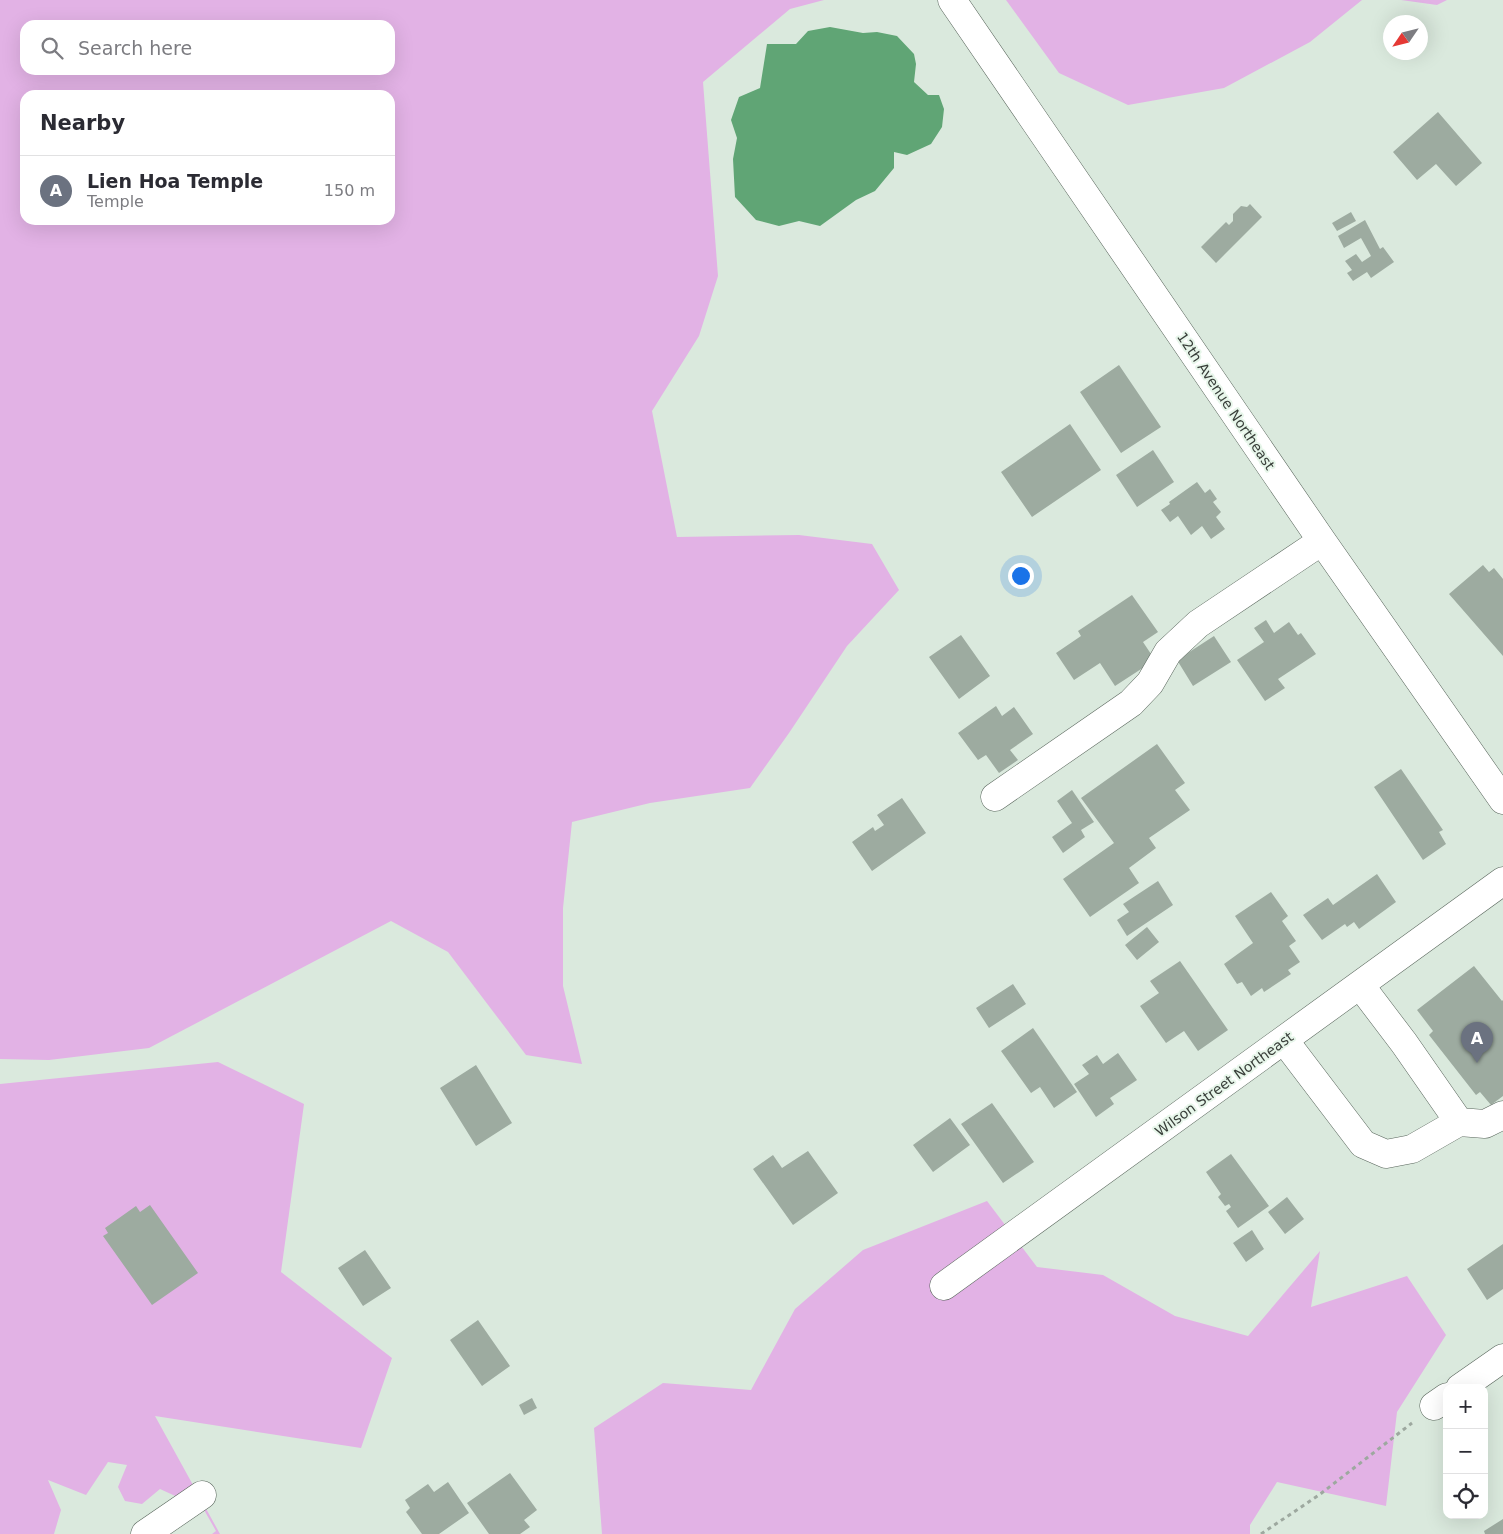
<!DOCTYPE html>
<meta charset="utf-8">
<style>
body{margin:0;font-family:"DejaVu Sans",sans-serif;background:#f7f7f7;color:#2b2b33}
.controls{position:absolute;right:15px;bottom:15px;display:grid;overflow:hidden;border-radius:10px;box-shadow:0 5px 20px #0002}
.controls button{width:45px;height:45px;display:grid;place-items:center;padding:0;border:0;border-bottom:1px solid #e1e1e2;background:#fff;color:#2b2b33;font:25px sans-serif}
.compass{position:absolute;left:1383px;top:15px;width:45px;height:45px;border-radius:50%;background:#fff;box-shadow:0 5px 20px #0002;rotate:235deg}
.you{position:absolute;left:1020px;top:575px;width:18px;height:18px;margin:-12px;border:4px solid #fff;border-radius:50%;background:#1a73e8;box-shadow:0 0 0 8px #1a73e833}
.badge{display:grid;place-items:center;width:32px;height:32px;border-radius:50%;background:#d93025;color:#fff;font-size:16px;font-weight:700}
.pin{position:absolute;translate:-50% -41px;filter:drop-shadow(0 1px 2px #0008)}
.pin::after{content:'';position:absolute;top:26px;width:18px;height:15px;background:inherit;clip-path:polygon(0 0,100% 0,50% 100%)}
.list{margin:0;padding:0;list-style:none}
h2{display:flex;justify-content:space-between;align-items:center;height:65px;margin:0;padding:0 20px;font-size:21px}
h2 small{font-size:16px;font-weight:400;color:#7c7c81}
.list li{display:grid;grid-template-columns:32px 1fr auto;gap:15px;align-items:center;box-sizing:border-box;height:70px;padding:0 20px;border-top:1px solid #e1e1e2}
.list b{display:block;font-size:19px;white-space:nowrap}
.list p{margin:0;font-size:16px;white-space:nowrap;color:#7c7c81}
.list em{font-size:16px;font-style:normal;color:#7c7c81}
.icon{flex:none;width:28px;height:28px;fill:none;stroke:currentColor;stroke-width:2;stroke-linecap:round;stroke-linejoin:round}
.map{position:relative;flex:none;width:1503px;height:1534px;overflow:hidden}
.search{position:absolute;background:#fff;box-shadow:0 5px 20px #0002;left:20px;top:20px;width:375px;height:55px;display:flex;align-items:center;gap:12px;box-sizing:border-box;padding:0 18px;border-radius:15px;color:#7c7c81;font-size:19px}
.panel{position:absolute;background:#fff;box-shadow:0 5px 20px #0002;left:20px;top:90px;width:375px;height:135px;border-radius:15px}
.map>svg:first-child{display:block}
</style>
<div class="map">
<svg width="1503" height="1534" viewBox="0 0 1503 1534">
<rect width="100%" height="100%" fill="#dae9dd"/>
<path fill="#e2b2e5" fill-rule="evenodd" d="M0 0H824L790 9 703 82 718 276 699 336 652 411 677 537 799 535 872 544 899 590 847 646 789 733 750 788 650 803 572 822 563 908V986L582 1064 526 1055 448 952 391 921 149 1048 49 1060 0 1059ZM25 25H390V70H25ZM25 95H390V220H25Z
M1006 0H1362L1310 42 1224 88 1128 105 1059 73Z
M1401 0H1447L1437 5Z
M218 1062 304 1104 281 1272 392 1358 361 1448 155 1416 220 1534H212L216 1531 199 1501 184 1500 160 1489 142 1504 125 1501 118 1487 127 1465 108 1462 86 1495 48 1480 61 1510 54 1534H0V1084Z
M987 1201 1037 1267 1103 1275 1175 1316 1248 1336 1320 1251 1311 1307 1407 1276 1446 1335 1397 1412 1386 1506 1277 1482 1250 1525V1534H602L594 1428 663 1383 751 1390 795 1309 863 1250Z"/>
<path fill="#60a575" d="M830 27 863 33 877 32 897 36 914 54 916 64 914 82 928 95H939L944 109 942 127 931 144 907 155 894 152V168L875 191 856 200 820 226 799 221 779 226 756 220 735 197 733 159 737 138 731 120 739 97 760 88 767 44H796L808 31Z"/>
<path fill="#9daba0" d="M1438 112 1482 163 1456 186 1436 164 1417 180 1393 152Z
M1250 204 1262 217 1216 263 1201 247 1226 222 1229 225 1233 221V214L1241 206 1247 207Z
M1351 212 1356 221 1337 231 1332 223Z
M1365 220 1380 249 1383 247 1394 262 1371 278 1367 272 1353 281 1347 273 1352 270 1345 261 1356 254 1362 262 1371 256 1361 238 1344 248 1338 236Z
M1119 365 1161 427 1121 453 1080 392Z
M1070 424 1101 470 1032 517 1001 472Z
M1153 450 1174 482 1137 507 1116 475Z
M1197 482 1205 493 1210 489 1217 499 1213 502 1221 512 1216 517 1225 529 1211 539 1202 526 1191 535 1178 516 1170 522 1161 510 1170 504 1169 502Z
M1483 565 1489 572 1494 568 1503 579V656L1449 594Z
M1132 595 1158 632 1143 642 1155 660 1115 686 1100 663 1074 680 1056 653 1081 636 1078 631Z
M1266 620 1274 633 1289 622 1298 635 1301 633 1316 654 1278 679 1285 688 1265 701 1237 660 1264 642 1254 628Z
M961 635 990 676 959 699 929 657Z
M1214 636 1231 662 1193 686 1177 660Z
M996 706 1002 716 1014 707 1033 734 1010 750 1018 760 999 773 986 755 978 760 958 733Z
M1157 744 1185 783 1175 790 1190 810 1149 838 1156 848 1129 868 1139 883 1090 917 1063 879 1114 843 1081 798Z
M1401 769 1443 830 1439 832 1446 844 1423 860 1374 787Z
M1072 790 1094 822 1081 830 1085 837 1063 853 1052 837 1072 823 1057 801Z
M902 798 926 833 872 871 852 842 873 827 875 831 884 825 877 815Z
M1377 874 1396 902 1359 929 1354 922 1347 927 1345 924 1322 940 1303 915 1328 898 1333 905Z
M1158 881 1173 905 1127 936 1117 920 1129 912 1123 904Z
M1271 892 1288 916 1282 921 1296 941 1289 946 1300 962 1288 970 1291 974 1264 992 1262 988 1251 996 1242 982 1237 984 1224 964 1253 943 1235 916Z
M1147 927 1159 942 1137 960 1125 945Z
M1180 961 1228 1030 1198 1051 1184 1031 1166 1043 1140 1006 1159 993 1150 981Z
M1474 966 1502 1001 1503 1000V1096L1491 1105 1480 1092 1476 1095 1429 1035 1433 1031 1417 1010Z
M1013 984 1026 1004 989 1028 976 1008Z
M1033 1028 1077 1092 1054 1108 1040 1087 1031 1093 1001 1051Z
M1118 1053 1137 1080 1110 1098 1114 1104 1096 1117 1074 1084 1089 1074 1082 1065 1097 1055 1103 1064Z
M476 1065 512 1123 476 1146 440 1088Z
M992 1103 1034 1162 1003 1183 961 1124Z
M950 1118 970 1145 933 1172 913 1145Z
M808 1151 838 1193 793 1225 753 1169 773 1155 782 1168Z
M1231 1154 1269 1206 1238 1228 1226 1211 1231 1207 1229 1204 1225 1206 1218 1197 1221 1194 1206 1172Z
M1287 1197 1304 1219 1285 1234 1268 1212Z
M150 1205 198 1273 152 1305 103 1236 108 1233 105 1228 136 1206 140 1212Z
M1252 1230 1264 1249 1246 1262 1233 1243Z
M1503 1244V1289L1487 1300 1467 1269Z
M365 1250 391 1288 363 1306 338 1268Z
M478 1320 510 1366 482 1386 450 1340Z
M532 1398 537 1408 524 1415 519 1405Z
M510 1473 537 1510 524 1520 530 1527 520 1534H489L467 1503Z
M448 1482 469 1513 439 1534H422L406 1512 410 1508 405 1500 428 1484 434 1492Z
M1503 1519V1534H1485L1484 1531Z"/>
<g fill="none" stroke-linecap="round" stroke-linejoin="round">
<g stroke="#58655b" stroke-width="29">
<path id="minor" d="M952 0 1322 541 1503 800
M995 797 1131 703 1150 683 1168 652 1198 624 1322 541
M1360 985 1404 1043 1459 1122 1485 1124 1503 1115
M1284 1040 1363 1144 1386 1154 1412 1149 1459 1122
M944 1286 1503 881
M1460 1388 1503 1358
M1434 1406 1447 1397
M145 1534 202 1495"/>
</g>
<path stroke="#9da89f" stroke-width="3" stroke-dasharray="4 4" stroke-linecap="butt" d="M1261 1534 1319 1495 1412 1423"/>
<use href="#minor" stroke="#fff" stroke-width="28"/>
</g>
<g text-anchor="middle" stroke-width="4" stroke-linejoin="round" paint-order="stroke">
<g font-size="14" fill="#383e39" stroke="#e7f6ea">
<text transform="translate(1226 401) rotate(56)" y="5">12th Avenue Northeast</text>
<text transform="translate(1224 1084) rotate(-36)" y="5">Wilson Street Northeast</text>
</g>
</g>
</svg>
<div class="controls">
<button>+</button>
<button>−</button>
<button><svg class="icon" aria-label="locate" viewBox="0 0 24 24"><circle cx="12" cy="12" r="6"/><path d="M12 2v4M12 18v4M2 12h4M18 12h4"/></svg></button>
</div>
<svg class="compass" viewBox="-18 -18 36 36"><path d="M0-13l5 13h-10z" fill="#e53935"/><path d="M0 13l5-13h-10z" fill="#7c7c81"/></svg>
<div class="you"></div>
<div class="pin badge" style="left:1477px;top:1063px;background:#6b7280">A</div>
<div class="search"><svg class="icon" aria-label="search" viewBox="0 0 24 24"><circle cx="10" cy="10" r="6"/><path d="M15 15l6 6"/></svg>Search here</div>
<section class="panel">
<h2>Nearby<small></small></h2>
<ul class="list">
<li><span class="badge" style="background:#6b7280">A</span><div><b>Lien Hoa Temple</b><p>Temple</p></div><em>150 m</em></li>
</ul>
</section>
</div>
